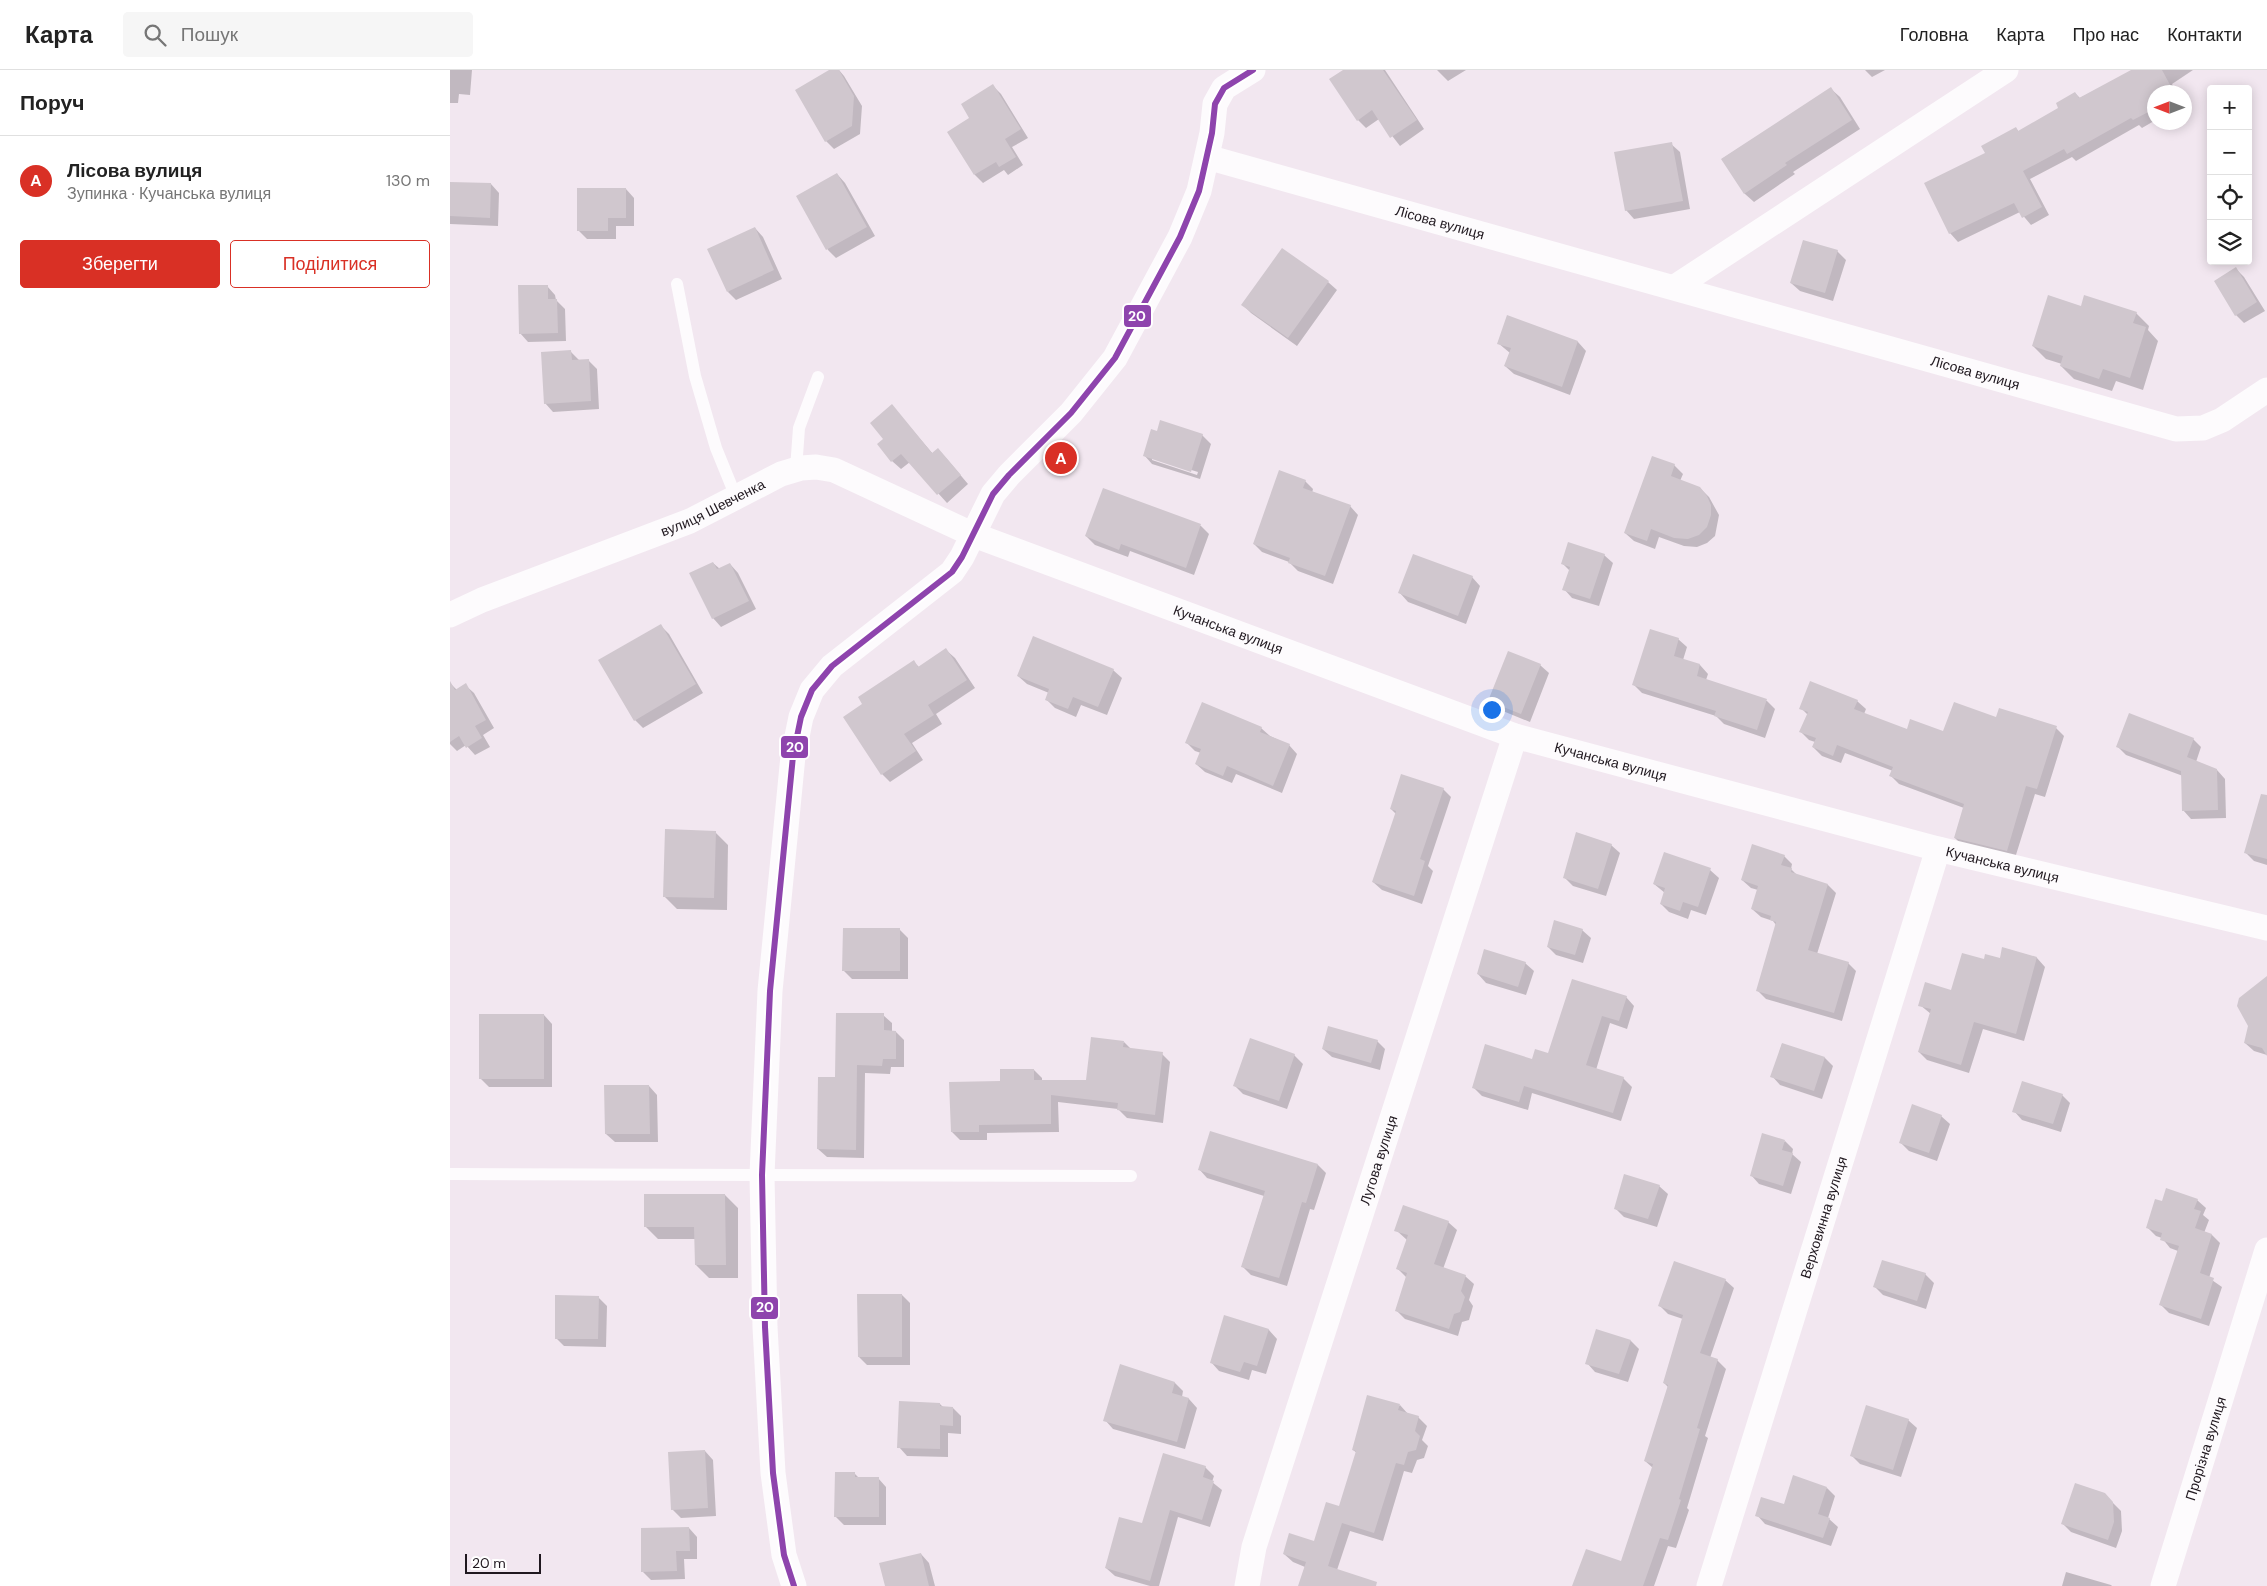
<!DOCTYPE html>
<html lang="uk">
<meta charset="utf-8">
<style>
body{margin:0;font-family:"DM Sans",sans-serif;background:#f6f6f6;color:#222}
.controls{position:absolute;right:15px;top:15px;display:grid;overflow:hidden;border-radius:5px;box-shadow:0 2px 12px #0003}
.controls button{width:45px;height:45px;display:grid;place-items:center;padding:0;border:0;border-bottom:1px solid #e0e0e0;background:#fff;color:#222;font:25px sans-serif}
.compass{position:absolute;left:1697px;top:15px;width:45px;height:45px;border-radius:50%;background:#fff;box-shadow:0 2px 12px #0003;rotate:270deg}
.scale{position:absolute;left:15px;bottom:12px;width:76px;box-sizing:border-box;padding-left:5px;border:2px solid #20181f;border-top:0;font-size:14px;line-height:18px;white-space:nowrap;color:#20181f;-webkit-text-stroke:4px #fff;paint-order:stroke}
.you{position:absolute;left:1041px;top:639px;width:18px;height:18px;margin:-12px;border:4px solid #fff;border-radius:50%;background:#1a73e8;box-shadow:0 0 0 8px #1a73e833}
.badge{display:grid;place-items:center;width:32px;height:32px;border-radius:50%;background:#d93025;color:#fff;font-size:16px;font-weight:700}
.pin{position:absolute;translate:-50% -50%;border:2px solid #fff;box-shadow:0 1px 5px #0006}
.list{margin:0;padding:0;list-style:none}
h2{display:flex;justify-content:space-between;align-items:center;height:65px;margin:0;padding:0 20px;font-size:21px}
h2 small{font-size:16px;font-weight:400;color:#767676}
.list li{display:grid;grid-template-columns:32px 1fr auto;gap:15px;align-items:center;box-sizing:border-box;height:90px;padding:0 20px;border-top:1px solid #e0e0e0}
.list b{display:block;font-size:19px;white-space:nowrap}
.list p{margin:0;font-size:16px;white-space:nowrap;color:#767676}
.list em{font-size:16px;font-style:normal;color:#767676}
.actions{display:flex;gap:10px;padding:15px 20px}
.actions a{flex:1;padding:11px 0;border:1px solid #d93025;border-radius:5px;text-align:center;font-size:18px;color:#d93025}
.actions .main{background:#d93025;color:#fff}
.icon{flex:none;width:28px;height:28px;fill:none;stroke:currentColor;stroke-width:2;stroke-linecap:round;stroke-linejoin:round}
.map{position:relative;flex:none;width:1817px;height:1516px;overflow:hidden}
header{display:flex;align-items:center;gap:30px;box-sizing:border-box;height:70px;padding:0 25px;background:#fff;border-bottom:1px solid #e0e0e0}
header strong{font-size:24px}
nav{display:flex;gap:28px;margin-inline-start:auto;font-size:18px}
.search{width:350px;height:45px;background:#f6f6f6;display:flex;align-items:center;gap:12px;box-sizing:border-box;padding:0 18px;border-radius:5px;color:#767676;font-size:19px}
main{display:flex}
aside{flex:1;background:#fff}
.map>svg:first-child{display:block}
</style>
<header>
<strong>Карта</strong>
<div class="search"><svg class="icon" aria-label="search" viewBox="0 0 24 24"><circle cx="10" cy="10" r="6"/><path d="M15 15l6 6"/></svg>Пошук</div>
<nav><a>Головна</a><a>Карта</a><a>Про нас</a><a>Контакти</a></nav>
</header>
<main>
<aside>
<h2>Поруч<small></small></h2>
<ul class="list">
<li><span class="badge">A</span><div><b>Лісова вулиця</b><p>Зупинка · Кучанська вулиця</p></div><em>130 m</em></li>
</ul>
<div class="actions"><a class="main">Зберегти</a><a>Поділитися</a></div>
</aside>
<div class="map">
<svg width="1817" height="1516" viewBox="0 0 1817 1516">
<rect width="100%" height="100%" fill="#f2e7f0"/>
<path fill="#0003" fill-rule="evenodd" d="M0 0H22L20 25 9 24 8 33H0Z
M382 0H389L394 6 412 36 410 64 384 79 376 71Z
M895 0H935L974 59 950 76 929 49 916 58 908 50Z
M987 0H1016L998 11Z
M1415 0H1435L1422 7Z
M1684 0H1743L1722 14 1726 22H1704V51L1692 58 1689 55 1626 91 1622 87 1580 109 1599 145 1581 155 1570 142 1508 172 1500 163 1537 84 1566 58 1569 62 1610 38 1625 23 1630 28Z
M543 16 551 24 578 68 562 77 573 95 558 105 554 100 533 113 525 105 521 48Z
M1381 19 1390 27 1410 59 1343 102 1345 104 1304 132 1295 124 1272 89Z
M1221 74 1230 82 1240 139 1184 149 1176 140Z
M387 104 395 113 425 166 386 188 378 180 348 126Z
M0 113 41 114 49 123 48 156 0 154Z
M176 119 184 128V156H166V169H137L129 161Z
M305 158 313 167 332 209 286 230 278 222Z
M1387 181 1396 190 1383 231 1350 221 1341 213Z
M1786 199 1794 207 1815 241 1794 253 1786 245Z
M878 212 887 220 847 276 801 243 793 235Z
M97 216 105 225 106 230 115 239 116 271 78 272 70 263Z
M1632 237 1686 243 1699 256 1698 260 1708 271 1693 320 1666 311 1662 321 1624 309 1611 296 1612 294 1596 289 1583 276Z
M1058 247 1128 272 1136 281 1120 325 1064 304 1055 296 1060 283 1048 273Z
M121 282 130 291 138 290 147 299 149 339 103 342 95 333Z
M442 336 483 384 496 388 518 414 497 433 460 392 451 399 442 391 435 369Z
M707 362 752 365 761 374 750 409 702 394 694 385ZM702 388 748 402 747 405 702 390Z
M1224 395 1233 404 1230 411 1250 418 1259 427 1269 445 1265 466 1257 473 1247 477 1234 476 1209 467 1205 479 1184 471 1175 463Z
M855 411 863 419 862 423 900 436 908 445 883 514 848 501 839 492 812 482 804 474Z
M654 420 751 456 759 464 744 505 680 481 678 487 645 475 636 466Z
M1154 485 1163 493 1149 536 1122 528 1114 519 1120 501 1112 493Z
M263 493 270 499 280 494 288 503 306 539 271 557 263 548Z
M1022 507 1030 516 1016 554 958 532 950 523Z
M210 555 219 564 253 623 193 658 185 650Z
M1228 569 1237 577 1233 590 1250 595 1258 604 1256 610 1317 631 1325 639 1315 668 1274 654 1266 646 1192 623 1184 615Z
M496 580 505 588 525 618 486 644 492 654 462 673 473 690 440 712 432 704 414 634 464 592 470 598Z
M1090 595 1099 603 1080 652 1048 639 1040 631Z
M663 600 672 608 657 645 631 635 626 647 605 638 596 629 599 623 577 614 568 606Z
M0 613 7 620 15 615 24 623 44 658 33 665 40 677 25 685 16 675 7 681 0 674Z
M1407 631 1416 639 1414 644 1457 661 1494 663 1546 649 1606 658 1614 666 1595 727 1585 724 1565 788 1513 776 1505 768 1514 738 1449 714 1441 706 1443 701 1395 683 1391 693 1372 686 1363 677 1365 672 1359 670 1351 662 1358 645 1351 638Z
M811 658 820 666 839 675 847 684 832 723 786 704 782 713 755 702 746 694 751 683 745 681 736 672Z
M1743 669 1751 677 1746 692 1767 700 1775 709 1776 748 1741 749 1733 740V706L1676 685 1668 677Z
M993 719 1001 727 978 796 983 801 972 834 932 820 923 812 946 744 941 739Z
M1817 740V795L1804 791 1796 783Z
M265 762 278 775 277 840 227 839 214 826Z
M1161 775 1170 783 1156 826 1123 816 1114 807Z
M1334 786 1342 794 1341 799 1347 805 1378 815 1386 823 1367 884 1398 893 1406 901 1392 951 1316 929 1308 921 1326 855 1323 851 1311 847 1302 839 1308 820 1301 818 1292 810Z
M1260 800 1269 808 1256 845 1241 840 1238 849 1219 842 1211 834 1215 823 1204 814Z
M450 860 458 868V909H402L394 901Z
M1132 860 1141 868 1133 893 1106 885 1098 877Z
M1553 878 1587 888 1595 897 1574 971 1533 959 1519 1003 1477 990 1469 982 1481 944 1470 935 1502 921 1535 890H1550Z
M1075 893 1084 901 1076 925 1036 913 1028 904Z
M1817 912V985L1804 981 1795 973Z
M1176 927 1184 936 1177 959 1160 953 1146 1000 1173 1008 1182 1017 1171 1051 1082 1023 1078 1040 1032 1026 1023 1017 1099 985Z
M94 945 102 954V1017H39L31 1009Z
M433 945 442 953V962H446L454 970V997H441L440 1004 415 1003 414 1088 377 1087 368 1079 386 1009Z
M927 971 935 979 930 1000 882 987 873 979Z
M674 972 682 980 712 984 720 992 713 1053 677 1048 668 1039 608 1032 609 1062 537 1063V1070H510L502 1062 551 1012 584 1000 592 1008V1011H637Z
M1332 974 1375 988 1383 996 1372 1029 1330 1015 1322 1006Z
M844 985 853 994 837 1039 793 1024 785 1016Z
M199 1016 207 1025 208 1072H165L156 1064Z
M1612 1025 1620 1033 1611 1062 1572 1050 1564 1041Z
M1491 1046 1500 1054 1487 1091 1459 1081 1450 1072Z
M1335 1071 1343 1079 1342 1084 1351 1092 1341 1124 1309 1114 1301 1105Z
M868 1095 876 1103 864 1140 860 1139 837 1216 801 1205 792 1196 814 1126 757 1108 749 1099Z
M1209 1116 1218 1124 1207 1157 1174 1147 1165 1138Z
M275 1125 288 1138V1208H259L246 1195V1169H208L195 1156Z
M1747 1130 1756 1138 1753 1145 1759 1150 1754 1163 1762 1165 1770 1173 1759 1208 1772 1217 1759 1256 1719 1243 1711 1235 1728 1181 1720 1178 1712 1168 1706 1166 1697 1157 1713 1133Z
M998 1152 1007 1160 993 1199 1015 1206 1024 1214 1019 1230 1023 1236 1019 1250 1012 1252 1008 1266 955 1249 946 1240 957 1208 948 1199 957 1170 946 1160Z
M1475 1204 1484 1213 1476 1239 1433 1225 1425 1217Z
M1275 1210 1284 1218 1260 1288 1267 1290 1276 1299 1255 1366 1258 1368 1237 1438 1239 1440 1226 1478 1218 1476 1204 1516H1124L1172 1493 1203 1398 1195 1391 1218 1317 1214 1313 1233 1249 1218 1244 1210 1236Z
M452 1225 460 1233V1295H417L409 1287Z
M148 1227 157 1236 156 1277 114 1276 106 1268Z
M775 1247 819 1260 827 1269 816 1304 802 1300 799 1310 769 1301 761 1292Z
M1146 1261 1181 1271 1189 1279 1178 1312 1145 1302 1137 1293Z
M670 1296 725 1313 733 1321 732 1327 739 1329 747 1338 735 1379 663 1359 655 1350Z
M490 1334 494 1338H503L511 1346V1364L498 1363V1387L457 1386 449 1377Z
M950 1335 958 1344 968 1347 977 1356 972 1370 978 1376 974 1388 967 1390 962 1403 954 1401 933 1471 900 1461 887 1500 901 1516H849L855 1497 843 1492 834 1484 865 1473 890 1437 907 1383 903 1380Z
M1458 1350 1467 1358 1451 1407 1410 1394 1402 1386Z
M255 1381 263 1390 266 1446 231 1448 222 1439Z
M755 1397 764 1406 762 1412 772 1420 760 1457 728 1447 709 1516H700L665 1506 656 1498 692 1455Z
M405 1404 409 1408H428L436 1417V1455H394L385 1446Z
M1377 1418 1385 1426 1378 1448 1388 1457 1381 1476 1315 1454 1307 1445Z
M1654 1424 1671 1441 1672 1461 1666 1478 1621 1462 1613 1454Z
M239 1458 247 1467V1489H234L235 1509 201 1510 193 1502Z
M471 1484 479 1493 485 1516H436Z
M1616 1502 1661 1515 1662 1516H1612Z"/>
<path fill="#d0c7ce" d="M379 0H389L404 26 402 56 375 72 345 20Z
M893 0H933L967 50 940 68 922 40 907 51 879 9Z
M1681 0H1712L1724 22H1704V39L1683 50 1681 48 1617 84 1614 79 1573 101 1592 137 1572 148 1564 133 1499 164 1474 113 1535 83 1531 76 1566 57 1568 61 1608 38 1606 33 1625 22 1629 28Z
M543 14 571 59 555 69 566 87 549 97 546 92 524 105 497 62 519 48 511 34Z
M1381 17 1402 50 1335 93 1337 95 1294 124 1271 89Z
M1222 72 1233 131 1175 141 1164 82Z
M387 103 417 157 376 180 346 126Z
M0 112 41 113 40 148 0 146Z
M127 118H176V148H158V161H127Z
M305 157 324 200 277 222 257 179Z
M1353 170 1388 180 1375 223 1340 213Z
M832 178 879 211 838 268 791 235Z
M1786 197 1807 232 1785 246 1764 211Z
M68 215H98V229H107L108 263 69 264Z
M1598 225 1631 236 1634 225 1687 242 1683 253 1696 257 1680 308 1653 299 1649 309 1610 296 1613 286 1582 276Z
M1057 245 1128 271 1112 317 1054 296 1061 278 1047 274Z
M121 280 122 290 139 289 141 331 94 334 91 282Z
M442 334 482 383 488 378 511 405 487 425 451 384 441 392 427 374 433 369 420 353Z
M710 350 753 364 741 402 693 386 701 359 707 361Z
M1202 386 1225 394 1221 406 1250 417 1257 426 1261 435V445L1257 457 1249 465 1238 469 1224 468 1201 459 1197 471 1174 463Z
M829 400 856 410 853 418 901 435 875 506 838 493 840 488 803 474Z
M653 418 751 454 736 498 671 474 669 480 635 466Z
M1118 472 1155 484 1140 529 1112 520 1120 497 1111 494Z
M963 484 1023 506 1008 546 948 523Z
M263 492 267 499 280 493 299 531 262 549 239 503Z
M211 554 246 614 184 651 148 590Z
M1200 559 1229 568 1224 586 1250 594 1247 606 1317 629 1307 660 1264 646 1266 641 1182 615Z
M583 566 664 599 648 637 623 627 618 639 595 630 599 619 567 606Z
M496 578 517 610 478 635 484 645 454 664 466 681 431 705 393 647 412 634 408 627 464 590 468 597Z
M1058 581 1091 594 1071 644 1038 631Z
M0 611 5 620 16 613 36 650 25 656 32 668 16 678 9 666 0 672Z
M1360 611 1408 630 1404 639 1457 659 1460 649 1493 661 1504 632 1546 647 1549 638 1607 656 1587 719 1576 716 1557 781 1504 768 1514 734 1439 706 1443 697 1387 675 1383 686 1362 677 1366 668 1349 662 1358 642 1349 639Z
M752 632 812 657 810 662 840 674 823 716 777 696 773 706 745 694 751 679 735 673Z
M1679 643 1744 668 1737 687 1767 699 1768 740 1732 741 1731 701 1666 677Z
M951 704 994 718 970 789 975 791 964 826 922 812 946 741 940 739Z
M1811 724 1817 725V789L1794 783Z
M215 759 266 761 264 828 213 827Z
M1126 762 1162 774 1148 819 1113 808Z
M1302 774 1335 785 1331 795 1342 798 1341 802 1378 814 1358 880 1399 892 1384 943 1306 921 1326 852 1320 850 1321 846 1301 839 1308 816 1291 810Z
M1214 782 1261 798 1248 837 1233 832 1230 841 1210 834 1215 818 1203 814Z
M1104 850 1133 859 1125 885 1097 877Z
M393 858H450V901H392Z
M1552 877 1587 887 1566 964 1524 952 1511 995 1468 982 1481 939 1468 936 1475 912 1501 920 1512 883 1534 889 1535 884 1550 888Z
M1034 879 1076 892 1068 917 1027 904Z
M1817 906V986L1812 978 1794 973 1798 956 1787 936 1789 928Z
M1122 909 1177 926 1169 951 1152 946 1136 995 1174 1007 1163 1043 1074 1016 1069 1032 1022 1018 1035 974 1082 989 1085 979 1098 983Z
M386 943H434V960L446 961V989H433L432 996 407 995 406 1080 367 1079 368 1007H385Z
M29 944H94V1009H29Z
M878 956 928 970 921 993 872 979Z
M641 967 674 971 673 977 713 982 705 1045 667 1040 668 1033 601 1025V1054L529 1055V1062H501L499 1012 550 1011V999H584V1010H636Z
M800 968 845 984 829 1031 783 1016Z
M1332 973 1375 987 1364 1021 1320 1007Z
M1572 1011 1613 1024 1603 1054 1562 1042Z
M154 1015H199L200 1064H155Z
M1462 1034 1492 1045 1479 1083 1449 1073Z
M760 1061 868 1094 856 1133 852 1132 829 1208 791 1197 815 1121 748 1100Z
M1312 1063 1335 1070 1332 1080 1343 1083 1333 1116 1300 1106Z
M1174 1104 1210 1115 1198 1149 1164 1139Z
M1716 1118 1748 1129 1744 1139 1751 1141 1745 1158 1762 1164 1750 1203 1764 1208 1751 1249 1709 1235 1729 1176 1710 1170 1712 1163 1696 1158 1705 1129 1712 1131Z
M194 1124H275L276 1195H245L244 1157H194Z
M953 1135 999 1151 984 1194 1016 1205 1011 1221 1015 1227 1010 1242 1004 1244 999 1259 945 1241 957 1203 946 1199 958 1165 944 1161Z
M1432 1190 1476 1203 1467 1231 1423 1217Z
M1224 1191 1276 1209 1250 1283 1268 1289 1247 1358 1250 1359 1229 1429 1231 1430 1218 1470 1210 1468 1193 1516H1122L1136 1479 1171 1491 1203 1394 1194 1391 1218 1315 1213 1313 1233 1245 1208 1236Z
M407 1224H452V1287H408Z
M105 1225 149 1226 148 1269H105Z
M774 1245 819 1259 807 1296 794 1292 790 1302 760 1293Z
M1146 1259 1181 1270 1169 1304 1135 1294Z
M670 1294 725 1312 722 1323 739 1328 727 1372 653 1351Z
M917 1325 950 1334 948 1340 969 1346 965 1361 970 1366 966 1380 958 1382 954 1395 946 1393 924 1463 892 1453 878 1496 927 1512 926 1516H848L856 1492 833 1484 839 1463 864 1471 876 1432 889 1436 906 1381 902 1380Z
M449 1331 490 1333V1336L503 1337V1356L490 1355V1379L447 1378Z
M1416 1335 1459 1349 1443 1400 1400 1386Z
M255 1380 258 1438 221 1440 218 1382Z
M713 1383 756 1396 753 1407 764 1411 752 1450 720 1440 700 1511 655 1498 669 1447 692 1453Z
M385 1402H405V1407H429V1447H384Z
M1343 1405 1377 1417 1368 1444 1380 1448 1373 1468 1305 1446 1311 1427 1334 1434Z
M1625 1413 1655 1423 1663 1432 1664 1452 1658 1470 1611 1454Z
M239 1457 240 1481H226L227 1501 191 1502V1458Z
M471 1483 479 1516H435L429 1493Z"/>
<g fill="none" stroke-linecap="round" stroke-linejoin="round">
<path stroke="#fdfbfd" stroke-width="12" d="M227 214 245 306 266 378 286 427
M346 399 349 358 368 307
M0 1104 681 1106"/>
<g stroke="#fdfbfd" stroke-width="25">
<path id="s1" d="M757 87 1726 359 1753 358 1772 350 1817 320"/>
<path d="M1225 217 1556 0"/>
<path id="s2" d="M0 545 32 530 240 451 331 404 351 398 366 397 384 400 524 465 1065 666 1488 779 1817 858"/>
<path d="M344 1516 334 1485 323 1403 315 1257 312 1105 320 921 343 686 351 647 362 620 382 596 502 502 512 487 543 424 559 405 621 343 665 288 730 167 749 121 762 63 765 34 774 18 803 0"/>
<path id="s3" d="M797 1516 804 1477 1065 666"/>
<path id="s4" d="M1259 1516 1488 779"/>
<path id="s5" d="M1713 1516 1817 1180"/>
</g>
<g stroke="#fff" stroke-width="10">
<path id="bus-1" d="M344 1516 334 1485 323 1403 315 1257 312 1105 320 921 343 686 351 647 362 620 382 596 502 502 512 487 543 424 559 405 621 343 665 288 730 167 749 121 762 63 765 34 774 18 803 0"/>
</g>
<use href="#bus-1" stroke="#8e44ad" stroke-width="6"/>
</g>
<g text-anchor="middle" stroke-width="5" stroke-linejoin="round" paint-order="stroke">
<g font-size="14" fill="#20181f" stroke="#fff">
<text dy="5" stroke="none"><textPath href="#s1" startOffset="242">Лісова вулиця</textPath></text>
<text dy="5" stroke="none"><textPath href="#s1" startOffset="798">Лісова вулиця</textPath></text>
<text dy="5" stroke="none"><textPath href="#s2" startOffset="284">вулиця Шевченка</textPath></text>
<text dy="5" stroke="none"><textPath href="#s2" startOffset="840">Кучанська вулиця</textPath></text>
<text dy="5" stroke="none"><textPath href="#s2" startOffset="1245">Кучанська вулиця</textPath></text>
<text dy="5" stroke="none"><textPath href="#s2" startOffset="1650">Кучанська вулиця</textPath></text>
<text dy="5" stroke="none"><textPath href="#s3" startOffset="446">Лугова вулиця</textPath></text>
<text dy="5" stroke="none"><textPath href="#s4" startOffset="386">Верховинна вулиця</textPath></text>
<text dy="5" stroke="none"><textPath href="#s5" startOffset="144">Прорізна вулиця</textPath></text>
</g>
</g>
<g stroke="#fff" stroke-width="2">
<rect x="673" y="234" width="29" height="24" rx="5" fill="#8e44ad"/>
<rect x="330" y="665" width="29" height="24" rx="5" fill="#8e44ad"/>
<rect x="300" y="1226" width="29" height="24" rx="5" fill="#8e44ad"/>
</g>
<g font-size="14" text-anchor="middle" font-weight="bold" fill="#fff">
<text x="687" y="251">20</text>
<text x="345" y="682">20</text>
<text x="315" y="1242">20</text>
</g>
</svg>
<div class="controls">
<button>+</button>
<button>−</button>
<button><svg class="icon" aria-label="locate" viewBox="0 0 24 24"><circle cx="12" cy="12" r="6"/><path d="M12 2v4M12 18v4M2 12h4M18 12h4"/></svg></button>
<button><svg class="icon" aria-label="layers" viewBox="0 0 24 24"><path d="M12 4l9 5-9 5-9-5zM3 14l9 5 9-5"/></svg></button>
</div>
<svg class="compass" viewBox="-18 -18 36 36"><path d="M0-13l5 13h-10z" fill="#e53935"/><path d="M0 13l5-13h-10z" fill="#767676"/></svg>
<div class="scale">20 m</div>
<div class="you"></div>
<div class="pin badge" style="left:611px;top:388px">A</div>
</div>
</main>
